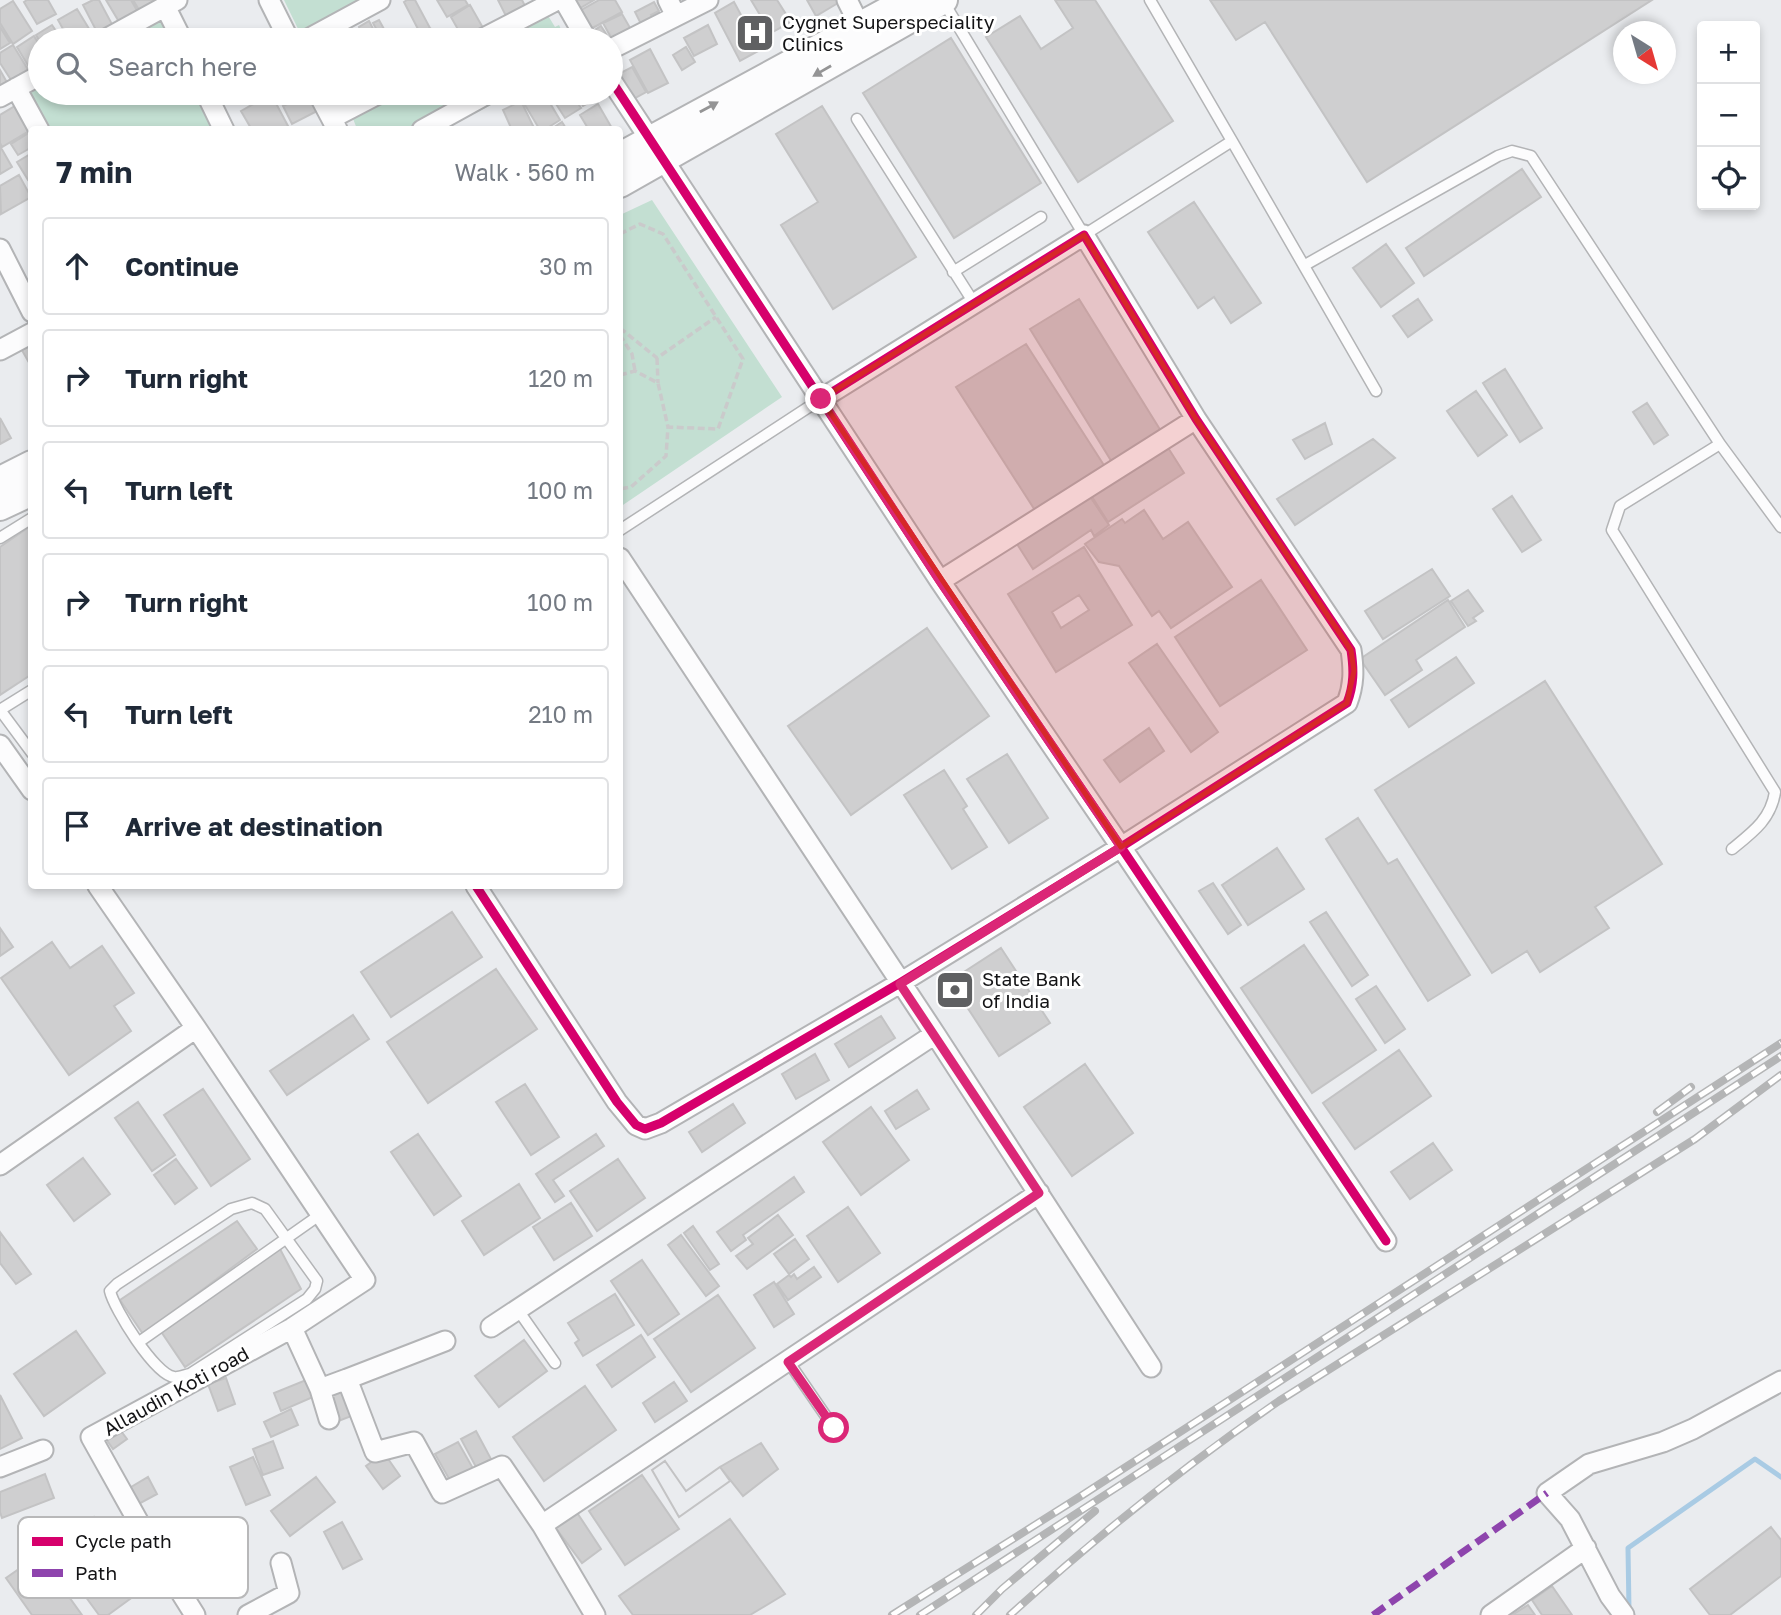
<!DOCTYPE html>
<meta charset="utf-8">
<style>
body{margin:0;font-family:"Golos Text",sans-serif;background:#f6f6f7;color:#1f2937}
.controls{position:absolute;right:21px;top:21px;display:grid;overflow:hidden;border-radius:7px;box-shadow:0 4px 10px #0003}
.controls button{width:63px;height:63px;display:grid;place-items:center;padding:0;border:0;border-bottom:2px solid #e0e1e3;background:#fff;color:#1f2937;font:35px sans-serif}
.compass{position:absolute;left:1613px;top:21px;width:63px;height:63px;border-radius:50%;background:#fff;box-shadow:0 4px 10px #0003;rotate:143deg}
.stop{position:absolute;width:21px;height:21px;margin:-16px;border:5px solid #db2777;border-radius:50%;background:#fff}
.stop.end{background:#db2777;border-color:#fff;box-shadow:0 2px 7px #0008}
.list{margin:0;padding:0;list-style:none}
h2{display:flex;justify-content:space-between;align-items:center;height:91px;margin:0;padding:0 28px;font-size:30px}
h2 small{font-size:23px;font-weight:400;color:#747a83}
.list li{display:grid;grid-template-columns:46px 1fr auto;gap:21px;align-items:center;box-sizing:border-box;height:98px;margin:0 14px 14px;padding:0 14px;border:2px solid #e0e1e3;border-radius:7px}
.list b{display:block;font-size:26px;white-space:nowrap}
.list em{font-size:23px;font-style:normal;color:#747a83}
.icon{flex:none;width:38px;height:38px;fill:none;stroke:currentColor;stroke-width:2;stroke-linecap:round;stroke-linejoin:round}
.map{position:relative;flex:none;width:1781px;height:1615px;overflow:hidden}
.search{position:absolute;background:#fff;box-shadow:0 4px 10px #0003;left:28px;top:28px;width:595px;height:77px;display:flex;align-items:center;gap:18px;box-sizing:border-box;padding:0 24px;border-radius:38px;color:#747a83;font-size:26px}
.panel{position:absolute;background:#fff;box-shadow:0 4px 10px #0003;left:28px;top:126px;width:595px;height:763px;border-radius:7px}
.map>svg:first-child{display:block}
</style>
<div class="map">
<svg width="1781" height="1615" viewBox="0 0 1781 1615">
<rect width="100%" height="100%" fill="#eaecef"/>
<path fill="#c3dfd2" d="M284 0H376L302 37Z
M544 9 555 27 559 25 566 40H484Z
M164 13 177 40H114Z
M40 81V93H202L219 129H43L22 91Z
M385 93H514L445 129H357L350 111Z
M652 200 782 397 620 507V215Z"/>
<g fill="none" stroke-linecap="round" stroke-linejoin="round">
<path stroke="#a9cbe4" stroke-width="5" d="M1629 1610 1628 1548 1755 1459 1781 1477"/>
</g>
<path fill="#cfcfd0" stroke="#c3c3c4" stroke-width="2" fill-rule="evenodd" d="M27 0H48L56 14 37 24 24 2Z
M93 0H99L114 28 99 36 83 5Z
M106 0H131L139 14 121 25Z
M133 0H156L158 3 141 13Z
M407 0H415L430 28 420 33 404 2Z
M437 0H465L468 5 447 17Z
M498 0H522L528 12 509 22Z
M578 0H594L577 10 573 5Z
M599 0H615L622 12 587 31 578 12Z
M751 0H777L791 22 771 33Z
M807 0H836L838 3 816 16Z
M1055 0H1095L1173 121 1078 182 986 37 1020 16 1041 49 1073 28Z
M1210 0H1652L1367 182 1265 22 1236 40Z
M13 1 32 31 13 44 0 23V9Z
M654 2 659 11 651 15 655 22 643 28 635 12Z
M734 2 760 50 740 61 715 13Z
M470 5 487 35 479 40H464L451 17Z
M77 9 94 37 89 40H69L58 20Z
M622 14 633 33 614 43 603 23Z
M379 20 390 40H382L373 23Z
M369 21 379 40H361L364 39 359 27Z
M52 25 62 40H40V42L36 35Z
M708 25 717 44 694 56 684 38Z
M601 26 610 40H590L587 35Z
M0 27 10 43 0 49Z
M431 29 437 40H412L411 39Z
M34 36 40 46V67L32 72 17 47Z
M951 38 1041 183 954 238 863 93Z
M13 45 30 73 13 83 0 63V53Z
M686 47 695 62 682 70 673 55Z
M650 49 668 83 648 93 630 60Z
M632 67 646 92 628 102 613 77Z
M0 70 9 86 0 90Z
M273 93H288L277 99Z
M309 93 319 110 292 124 283 106Z
M535 93H544L560 120 544 130H540L522 100Z
M549 93H571L581 108 565 118Z
M575 93H599L601 96 583 106Z
M271 94 288 126 282 130H252L241 111Z
M521 101 535 130H512L503 110Z
M598 104 613 130H589L580 115Z
M15 106 29 131 2 147 0 143V115Z
M822 106 916 257 833 309 781 225 818 202 776 134Z
M562 122 567 130H550Z
M32 131V147L18 155 11 144Z
M0 146 12 167 0 174Z
M32 153V178L28 180 17 162Z
M1522 169 1541 197 1424 276 1406 248Z
M19 175 31 197 1 214 0 186Z
M1194 202 1261 303 1231 323 1214 297 1198 308 1148 232Z
M1386 244 1414 283 1381 307 1353 268Z
M1079 299 1164 436 1115 467 1030 329Z
M1418 299 1432 320 1408 337 1393 316Z
M32 339V368L19 345Z
M1026 344 1107 470 1038 515 956 387Z
M1505 369 1542 428 1520 442 1483 383Z
M1476 391 1507 435 1478 456 1447 411Z
M1647 403 1668 435 1654 444 1633 412Z
M0 418 11 438 0 444Z
M1325 423 1332 444 1305 459 1293 440Z
M1373 439 1395 458 1295 525 1277 499Z
M1165 443 1184 473 1108 522 1089 492Z
M1089 495 1109 525 1094 536 1091 530 1033 569 1017 544Z
M1512 496 1541 540 1522 552 1493 509Z
M1144 510 1163 539 1188 522 1232 587 1171 628 1159 611 1152 616 1119 566 1099 562 1085 544 1122 519 1125 523Z
M32 525V674L0 695V547Z
M1084 547 1132 625 1056 672 1008 594ZM1079 595 1089 610 1061 628 1052 612Z
M1432 569 1450 596 1383 639 1365 611Z
M1261 580 1307 650 1220 706 1175 637Z
M1468 590 1483 611 1473 618 1476 621 1468 626 1451 601Z
M1448 600 1465 627 1416 660 1422 670 1385 695 1360 659Z
M927 628 989 716 851 815 788 726Z
M1157 644 1218 732 1191 752 1129 663Z
M1456 657 1474 683 1409 727 1391 700Z
M1545 681 1662 864 1595 907 1609 928 1540 972 1527 951 1492 973 1375 790Z
M1149 728 1164 751 1120 782 1104 760Z
M1007 754 1048 818 1009 843 967 779Z
M944 770 967 806 963 809 987 847 952 869 904 795Z
M1358 818 1388 864 1397 859 1470 975 1428 1001 1326 839Z
M1277 848 1304 889 1248 925 1222 885Z
M1213 883 1241 925 1228 934 1199 891Z
M452 912 482 957 391 1017 361 972Z
M1326 912 1368 975 1352 986 1310 922Z
M0 928 13 947 0 956Z
M52 942 70 968 102 946 134 993 114 1006 131 1031 69 1075 1 978Z
M1304 945 1376 1050 1312 1093 1241 988Z
M1001 948 1050 1023 999 1056 950 981Z
M496 969 537 1029 428 1103 387 1042Z
M1376 986 1405 1029 1385 1043 1356 999Z
M353 1015 369 1039 287 1095 270 1071Z
M881 1016 895 1038 849 1067 835 1044Z
M1399 1050 1431 1096 1355 1149 1323 1103Z
M815 1054 829 1080 796 1099 782 1074Z
M1085 1064 1133 1133 1072 1176 1024 1107Z
M525 1084 559 1137 531 1155 496 1102Z
M203 1089 250 1159 211 1186 164 1115Z
M917 1090 929 1109 896 1129 885 1111Z
M138 1102 175 1155 152 1171 115 1118Z
M733 1104 745 1123 702 1152 689 1132Z
M871 1107 909 1160 861 1195 823 1142Z
M418 1134 461 1196 434 1215 391 1152Z
M596 1134 604 1146 553 1180 564 1196 555 1202 536 1174Z
M1433 1143 1452 1170 1410 1199 1391 1172Z
M83 1158 110 1194 74 1221 47 1185Z
M176 1159 197 1188 175 1204 154 1175Z
M618 1159 645 1198 597 1231 570 1191Z
M794 1177 804 1192 743 1235 746 1240 731 1251 717 1232Z
M519 1184 540 1218 484 1255 462 1221Z
M571 1203 592 1236 554 1260 533 1227Z
M848 1207 880 1253 838 1282 807 1236Z
M778 1215 793 1235 747 1269 736 1256 753 1244 748 1238Z
M237 1221 257 1249 143 1334 120 1300Z
M693 1226 719 1264 710 1270 684 1233Z
M0 1232 31 1274 16 1284 0 1263Z
M681 1235 719 1286 706 1296 668 1245Z
M795 1239 809 1259 789 1274 774 1254Z
M280 1249 301 1289 185 1367 160 1330Z
M642 1260 679 1314 648 1335 611 1281Z
M814 1267 821 1277 788 1300 777 1284 789 1275 791 1277 794 1274 797 1279Z
M774 1282 794 1314 774 1327 754 1295Z
M615 1294 634 1325 583 1356 575 1343 579 1340 568 1323Z
M718 1295 755 1348 691 1392 654 1339Z
M76 1331 105 1373 44 1416 14 1374Z
M641 1335 655 1357 612 1387 597 1365Z
M524 1340 547 1371 499 1407 475 1376Z
M226 1378 235 1404 218 1411 208 1384Z
M306 1380 313 1397 281 1411 274 1393Z
M674 1382 687 1401 655 1422 643 1403Z
M585 1386 616 1430 544 1481 513 1437Z
M344 1391 354 1415 336 1422 327 1398Z
M0 1395 22 1438 0 1449Z
M291 1409 298 1425 271 1437 264 1422Z
M118 1427 127 1439 113 1449 104 1436Z
M476 1431 491 1459 476 1467 461 1439Z
M273 1441 283 1468 263 1475 253 1449Z
M458 1442 475 1472 452 1484 435 1454Z
M761 1443 778 1469 743 1496 720 1467Z
M384 1453 400 1476 383 1489 366 1466Z
M253 1457 270 1495 246 1505 230 1467Z
M665 1461 686 1491 720 1467 730 1481 679 1517 652 1470Z
M665 1461 686 1491 720 1467 730 1481 679 1517 652 1470Z
M45 1474 54 1498 2 1518 0 1512V1492Z
M642 1475 679 1529 625 1565 589 1511Z
M148 1477 157 1494 135 1506 126 1490Z
M316 1477 335 1502 290 1536 271 1511Z
M572 1505 601 1549 582 1563 555 1527Z
M94 1517 145 1588 108 1615H99L50 1548Z
M730 1519 785 1594 750 1615H633L619 1596Z
M342 1522 362 1559 343 1569 324 1532Z
M1771 1527 1781 1540V1576L1730 1615H1710L1690 1589Z
M39 1555 82 1615H32L6 1578Z
M1552 1586 1572 1615H1542L1532 1600Z
M1528 1605 1535 1615H1512Z"/>
<g fill="none" stroke-linecap="round" stroke-linejoin="round">
<g stroke="#b3b4b6" stroke-width="13">
<path id="lane" d="M943 1 1084 235 1232 141 1150 0
M857 119 974 303
M1232 141 1376 391
M1305 265 1498 156 1512 151 1531 156 1720 444 1620 506 1612 530 1775 792C1771 819 1753 832 1732 849
M953 272 1041 217
M1720 444 1781 527
M620 530 821 399
M0 538 32 518
M0 710 32 690
M3 714 32 753
M252 1203 265 1209 317 1281 315 1289 307 1299 190 1374C185 1375 178 1378 174 1377 155 1375 114 1309 110 1291L117 1284 231 1209Z
M518 1310 555 1363
M139 1342 321 1214
M788 1361 834 1428"/>
</g>
<g stroke="#b3b4b6" stroke-width="23">
<path id="street" d="M269 0 289 40
M564 0 587 40
M668 0 676 16
M847 0 859 24
M165 6 182 40
M104 40 177 0
M306 40 380 0
M480 40 557 0
M611 49 708 0
M16 88 39 130
M206 93 224 130
M318 93 337 129
M0 97 40 75
M332 118 380 93
M422 130 489 93
M0 249 32 312
M0 350 32 333
M821 399 1084 235 1196 419 1351 650C1354 670 1354 685 1347 703L1121 847 1386 1241
M620 558 935 1034 1151 1367
M940 581 1196 419
M0 745 32 790
M98 886 196 1028 365 1280 292 1328 91 1437 153 1548 195 1615
M476 886 617 1102 636 1125 645 1129 661 1123 900 983 1121 847 940 581 611 80
M0 1165 196 1028
M491 1327 935 1034
M292 1328 320 1389 347 1379 375 1452 414 1442 442 1493 502 1466 542 1525
M347 1379 445 1341
M320 1389 329 1419
M0 1467 43 1450
M248 1615 289 1593 281 1563
M595 1615 542 1525 1039 1193
M1491 1615 1586 1548
M1624 1615 1610 1596 1570 1519 1547 1493 1589 1464 1663 1442 1693 1429 1781 1381"/>
</g>
<g stroke="#b3b4b6" stroke-width="30">
<path id="secondary" d="M620 156 907 0
M620 184 944 0
M0 480 32 464
M0 507 32 492"/>
</g>
<path stroke="#cacacb" stroke-width="3.5" stroke-dasharray="7 3.5" stroke-linecap="butt" d="M620 234 640 224 663 234 743 359 718 429 668 427 666 456 631 487 620 489
M620 328 657 358 716 317
M620 335 632 354 635 371
M657 358 658 383
M620 375 635 371 658 383 668 427"/>
<use href="#lane" stroke="#fcfcfd" stroke-width="10"/>
<use href="#street" stroke="#fcfcfd" stroke-width="19"/>
<use href="#secondary" stroke="#fcfcfd" stroke-width="26"/>
<g stroke="#b4b5b6" stroke-width="8">
<path id="rail" d="M1657 1112 1691 1087
M892 1615 1081 1496 1781 1043
M920 1615 1781 1056
M976 1615 1002 1589 1095 1511
M1010 1615C1095 1538 1184 1466 1279 1401L1695 1139 1781 1075"/>
</g>
<use href="#rail" stroke="#fff" stroke-width="5" stroke-dasharray="16" stroke-linecap="butt"/>
<path stroke="#8e44ad" stroke-width="7" stroke-dasharray="14 7" stroke-linecap="butt" d="M1373 1615 1547 1493"/>
<g stroke="#fff" stroke-width="13">
<path id="cycleway" d="M821 399 1084 235 1196 419 1351 650C1354 670 1354 685 1347 703L1121 847 1386 1241
M476 886 617 1102 636 1125 645 1129 661 1123 900 983 1121 847 940 581 611 80"/>
</g>
<use href="#cycleway" stroke="#d6006c" stroke-width="9"/>
</g>
<defs><path id="oneway-solid" d="M-6-.8H1V-3.2L6.5 0L1 3.2V.8H-6Z" transform="scale(1.75)"/></defs>
<g fill="#949495">
<use href="#oneway-solid" transform="translate(822 71) rotate(150)"/>
<use href="#oneway-solid" transform="translate(709 107) rotate(-29)"/>
</g>
<g fill="none" stroke-linecap="round" stroke-linejoin="round">
<path stroke="#db2777" stroke-width="9" d="M821 399 940 581 1121 847 900 984 1039 1193 788 1362 834 1428"/>
</g>
<path fill="#d62828" fill-opacity="0.2" stroke="#d62828" stroke-width="5" stroke-linejoin="round" d="M1084 235 1196 419 1351 650 1354 671 1347 703 1121 847 821 399Z"/>
<defs>
<g id="hospital-square" transform="scale(2.0125)"><rect x="-9" y="-9" width="18" height="18" rx="4" fill="#5f6062" stroke="#fff"/><path d="M-5-5h3v3.5h4V-5h3V5h-3V1.5h-4V5h-3Z" fill="#fff"/></g>
<g id="bank-square" transform="scale(2.0125)"><rect x="-9" y="-9" width="18" height="18" rx="4" fill="#5f6062" stroke="#fff"/><path d="M-6-4H6V4H-6ZM0-2.3a2.3 2.3 0 1 0 0 4.6a2.3 2.3 0 1 0 0-4.6Z" fill="#fff"/></g>
</defs>
<g fill-rule="evenodd">
<use href="#hospital-square" x="755" y="33"/>
<use href="#bank-square" x="955" y="990"/>
</g>
<g text-anchor="middle" stroke-width="6" stroke-linejoin="round" paint-order="stroke">
<g font-size="19" fill="#141416" stroke="#fff" text-anchor="start">
<text x="782" y="29">Cygnet Superspeciality<tspan x="782" dy="22">Clinics</tspan></text>
<text x="982" y="986">State Bank<tspan x="982" dy="22">of India</tspan></text>
</g>
<g font-size="19" fill="#141416" stroke="#fff">
<text transform="translate(176 1391) rotate(-29)" y="7">Allaudin Koti road</text>
</g>
</g>
<rect x="18" y="1517" width="230" height="81" rx="10" fill="#fff" stroke="#b8b8b9" stroke-width="2"/>
<rect x="32" y="1537" width="31" height="9" fill="#d6006c"/>
<rect x="32" y="1569" width="31" height="8" fill="#8e44ad"/>
<g font-size="19" fill="#141416">
<text x="75" y="1548">Cycle path</text>
<text x="75" y="1580">Path</text>
</g>
</svg>
<div class="controls">
<button>+</button>
<button>−</button>
<button><svg class="icon" aria-label="locate" viewBox="0 0 24 24"><circle cx="12" cy="12" r="6"/><path d="M12 2v4M12 18v4M2 12h4M18 12h4"/></svg></button>
</div>
<svg class="compass" viewBox="-18 -18 36 36"><path d="M0-13l5 13h-10z" fill="#e53935"/><path d="M0 13l5-13h-10z" fill="#747a83"/></svg>
<div class="stop" style="left:834px;top:1428px"></div>
<div class="stop end" style="left:821px;top:399px"></div>
<div class="search"><svg class="icon" aria-label="search" viewBox="0 0 24 24"><circle cx="10" cy="10" r="6"/><path d="M15 15l6 6"/></svg>Search here</div>
<section class="panel">
<h2>7 min<small>Walk · 560 m</small></h2>
<ul class="list">
<li><svg class="icon" aria-label="ahead" viewBox="0 0 24 24"><path d="M12 20V5M6 11l6-6 6 6"/></svg><div><b>Continue</b></div><em>30 m</em></li>
<li><svg class="icon" aria-label="right" viewBox="0 0 24 24"><path d="M7 20v-9h11M14 6l5 5-5 5"/></svg><div><b>Turn right</b></div><em>120 m</em></li>
<li><svg class="icon" aria-label="left" viewBox="0 0 24 24"><path d="M17 20v-9H6M10 6l-5 5 5 5"/></svg><div><b>Turn left</b></div><em>100 m</em></li>
<li><svg class="icon" aria-label="right" viewBox="0 0 24 24"><path d="M7 20v-9h11M14 6l5 5-5 5"/></svg><div><b>Turn right</b></div><em>100 m</em></li>
<li><svg class="icon" aria-label="left" viewBox="0 0 24 24"><path d="M17 20v-9H6M10 6l-5 5 5 5"/></svg><div><b>Turn left</b></div><em>210 m</em></li>
<li><svg class="icon" aria-label="arrive" viewBox="0 0 24 24"><path d="M6 21V4h12l-3 4 3 4H6"/></svg><div><b>Arrive at destination</b></div></li>
</ul>
</section>
</div>
